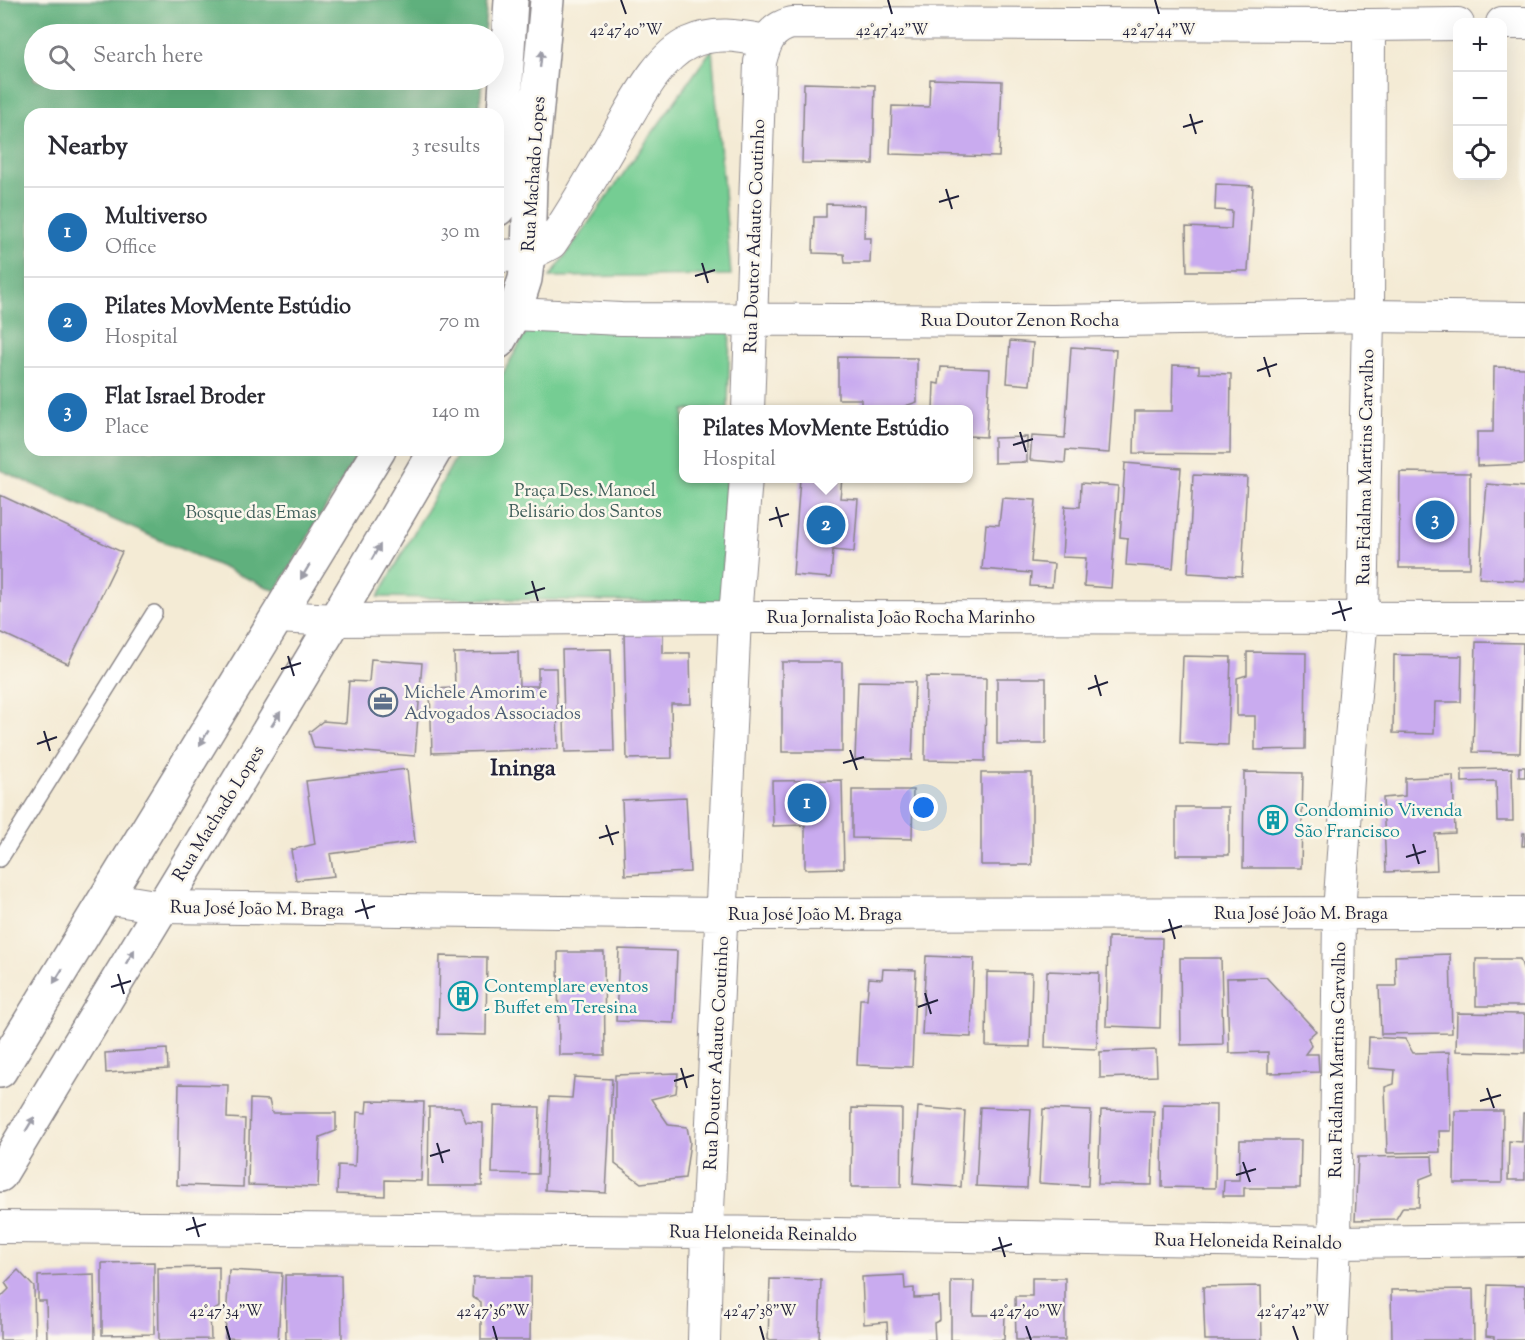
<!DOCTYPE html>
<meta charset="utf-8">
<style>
body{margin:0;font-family:"Sorts Mill Goudy",serif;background:#f7f7f7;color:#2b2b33}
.controls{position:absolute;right:18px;top:18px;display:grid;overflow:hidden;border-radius:12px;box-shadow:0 6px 24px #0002}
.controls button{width:54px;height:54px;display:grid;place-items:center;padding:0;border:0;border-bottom:2px solid #e1e1e2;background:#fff;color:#2b2b33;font:30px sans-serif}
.you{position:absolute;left:924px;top:808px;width:21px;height:21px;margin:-15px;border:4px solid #fff;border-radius:50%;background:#1a73e8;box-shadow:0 0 0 9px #1a73e833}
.badge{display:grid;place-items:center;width:39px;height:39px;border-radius:50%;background:#1f6fb2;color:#fff;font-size:20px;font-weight:700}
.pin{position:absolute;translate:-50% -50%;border:3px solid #fff;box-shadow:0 2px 6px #0006}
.popup{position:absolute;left:679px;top:405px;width:294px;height:78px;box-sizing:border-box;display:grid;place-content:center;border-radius:12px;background:#fff;filter:drop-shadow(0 2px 4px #0005);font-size:20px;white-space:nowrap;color:#7c7c81}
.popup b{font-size:22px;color:#2b2b33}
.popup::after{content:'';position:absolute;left:50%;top:100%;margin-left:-12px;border:12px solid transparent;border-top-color:#fff}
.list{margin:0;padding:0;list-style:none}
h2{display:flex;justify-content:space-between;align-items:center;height:78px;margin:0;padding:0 24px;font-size:26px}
h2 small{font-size:20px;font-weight:400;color:#7c7c81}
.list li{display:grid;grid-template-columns:39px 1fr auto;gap:18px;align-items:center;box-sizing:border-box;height:90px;padding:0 24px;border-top:2px solid #e1e1e2}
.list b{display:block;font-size:22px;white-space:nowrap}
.list p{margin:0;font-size:20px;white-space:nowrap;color:#7c7c81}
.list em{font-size:20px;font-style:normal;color:#7c7c81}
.icon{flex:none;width:33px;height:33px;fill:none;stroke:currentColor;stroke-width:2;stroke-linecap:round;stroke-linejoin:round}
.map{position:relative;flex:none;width:1525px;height:1340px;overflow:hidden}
.search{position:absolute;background:#fff;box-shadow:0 6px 24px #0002;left:24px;top:24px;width:480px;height:66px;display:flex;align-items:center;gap:15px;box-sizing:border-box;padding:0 21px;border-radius:33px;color:#7c7c81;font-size:22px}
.panel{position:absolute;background:#fff;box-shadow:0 6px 24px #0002;left:24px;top:108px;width:480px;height:348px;border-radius:18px}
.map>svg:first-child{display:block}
</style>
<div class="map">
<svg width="1525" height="1340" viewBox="0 0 1525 1340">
<rect width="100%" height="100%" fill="#fbf7ec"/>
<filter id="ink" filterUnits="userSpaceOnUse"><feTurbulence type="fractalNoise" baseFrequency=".0167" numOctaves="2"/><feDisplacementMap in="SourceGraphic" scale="12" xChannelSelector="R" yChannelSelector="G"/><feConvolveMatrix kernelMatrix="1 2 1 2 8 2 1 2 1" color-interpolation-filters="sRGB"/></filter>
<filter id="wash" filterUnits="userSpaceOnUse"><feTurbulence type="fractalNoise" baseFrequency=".008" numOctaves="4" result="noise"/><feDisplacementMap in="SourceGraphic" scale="24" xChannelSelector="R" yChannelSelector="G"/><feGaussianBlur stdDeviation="1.35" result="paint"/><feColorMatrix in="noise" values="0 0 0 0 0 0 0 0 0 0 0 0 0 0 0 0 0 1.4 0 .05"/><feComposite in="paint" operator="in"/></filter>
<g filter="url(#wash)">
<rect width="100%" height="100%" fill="#f4ebd5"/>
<path fill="#74cd93" stroke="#4b7867" stroke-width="1.5" d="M712 49 731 275 550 277Z
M530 326 730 330 728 409 684 410V478L726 479 723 603 378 597 460 450H498V382Z"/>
<path fill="#5fb07d" stroke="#40695c" stroke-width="1.5" d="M0 0H487L484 34H34V80H482L479 114H30V450H360L276 591 0 470Z"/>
<g id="blocks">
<path fill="#c9abef" d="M930 79 1002 81 999 157 890 154 892 106 929 107Z
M804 83 875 85 873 164 802 163Z
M1216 184 1253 186 1248 271H1187L1186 227 1231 229 1232 211 1215 210Z
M826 204 865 205 864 238H871L870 263H845L844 254 813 253 814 217H826Z
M1010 341 1033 343 1030 385 1007 383Z
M1071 347 1116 350 1109 453 1066 450 1065 463 1030 460 1032 436 1065 438Z
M838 357 917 358V402L905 406V410H861V399H838Z
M1173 365 1199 366V373L1231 374 1230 454 1134 453 1135 411H1172Z
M941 367 990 369 986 437 968 436V410H933L934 383 939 384Z
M1494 367 1525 368V464L1477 466V432H1493Z
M1027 437V462L994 463V438Z
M1125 463 1181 468 1173 568 1126 565 1128 538 1120 537Z
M1400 472 1470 473V568H1399Z
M1193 475 1247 477 1242 576 1188 573Z
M800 478H842L840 498 858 499 854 552 833 550 831 578 793 575Z
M1081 483 1118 486 1111 588 1084 586 1086 558 1062 557 1065 506 1080 507Z
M1487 484 1525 487V581L1479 578Z
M0 495 122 552 68 664 0 632Z
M1002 498 1036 500 1031 562 1054 564 1052 587 1030 586 1031 573 982 569 986 524 999 525Z
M624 633H663V653H690L691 704H671L672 758 627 759Z
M1476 642 1523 643 1520 753 1473 752Z
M611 649 614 751 565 752 562 650Z
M518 652 519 686H538V668H556L558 749 432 753 430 689 455 688 454 653Z
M1247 652 1306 653 1305 749 1255 750V716H1237V678L1247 675Z
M1394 655 1462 656 1461 702H1435L1434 734 1393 733Z
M1183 656 1231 657 1228 745 1180 743Z
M371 659 422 663 415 756 314 748 309 732 323 721 346 723 349 681 369 682Z
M782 662H842V752H782Z
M926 677 986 678 985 761 925 760Z
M997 678H1046V744H997Z
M858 681 915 682 912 760 855 759Z
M1519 767H1525V777H1519Z
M1512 768 1513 821H1497L1496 781 1462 782V769Z
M407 769 415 842 330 854 334 876 296 880 291 850 315 844 306 781Z
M1244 772 1303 773 1301 868H1243Z
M981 773H1032V865H981Z
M1453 776 1455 833 1435 834 1437 870 1386 872 1383 798 1405 796V778Z
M842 780 844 868 805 869V825L773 826 772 781Z
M852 790H913L912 839 852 838Z
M686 797 690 872 625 875 622 800Z
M1176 807H1229V855H1176Z
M1523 833H1525V846H1522Z
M1108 937 1162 938 1160 1028 1106 1026Z
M619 949 677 951 674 1023 616 1021Z
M558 952H604L605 1055H559Z
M1450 954 1452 1033 1381 1034 1379 986H1396L1395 956Z
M440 956 487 957 486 1035 438 1034Z
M926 956 974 958 971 1037 922 1035Z
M1180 958H1221L1223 1044 1181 1045Z
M1476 959H1520L1525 974V1006H1476Z
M883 969 916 970 912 1067 857 1065 860 999H867L869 978 882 979Z
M1047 971 1099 973 1097 1049 1045 1047Z
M987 972 1032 973 1030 1047 986 1046Z
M1266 977 1316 1031 1308 1038 1311 1046 1305 1054H1318L1319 1072 1268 1073V1052L1229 1053 1227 978Z
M1457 1013 1525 1014V1053L1456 1051Z
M1369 1037 1405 1039 1413 1053 1449 1052 1451 1131H1439L1440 1152 1387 1153 1385 1087 1394 1084 1395 1070 1368 1068Z
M167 1049 168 1069 106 1073 105 1053Z
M1156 1050 1157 1076 1100 1078V1052Z
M678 1073 676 1093 651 1099 669 1125 687 1127 690 1142 685 1178 641 1183 615 1164V1075Z
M574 1077 612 1079 606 1193 545 1190 549 1097 572 1098Z
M179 1084 228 1085 227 1118 245 1119 243 1187 177 1185Z
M250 1099 269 1100 272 1113H336V1131L320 1137 318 1187 248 1185Z
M367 1101 424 1102 421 1181 385 1180V1196L337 1194 338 1165 355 1166 357 1112 366 1113Z
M1163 1104 1216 1105 1215 1188 1162 1187Z
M494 1106 540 1107 538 1174 492 1173Z
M429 1107H460L466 1122 483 1123 482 1186H428Z
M918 1107 965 1111 961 1187 913 1184Z
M980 1107 1031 1109 1027 1188 976 1186Z
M852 1108 902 1109 901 1187H851Z
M1043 1109 1091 1111 1088 1186 1039 1183Z
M1101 1110 1154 1111 1152 1185 1098 1184Z
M1455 1111H1503L1502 1183H1454Z
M1523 1113H1525V1180H1508L1509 1141 1522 1142Z
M1240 1140H1301L1300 1188H1244V1196H1223L1224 1180H1239Z
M1432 1156 1433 1174 1420 1179 1419 1207H1403L1396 1219 1355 1220 1358 1157Z
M154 1262V1334L102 1335V1263Z
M219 1267V1307L210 1313 211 1339 159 1340 158 1268Z
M18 1270 34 1287 35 1340H0V1298L9 1289 5 1283Z
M229 1270 282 1273 278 1340 225 1338Z
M94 1274 95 1340H47L46 1301H38V1276Z
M285 1275H341L342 1340H286Z
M904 1275 905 1289 914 1288V1298L939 1297 940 1320 934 1323 935 1340H888L887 1322 864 1324 862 1277Z
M473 1277H531L530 1340H481V1302L472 1297Z
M1032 1278H1065V1340H1016L1015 1296H1032Z
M770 1279 821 1280 819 1340H768Z
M951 1281H974L973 1315H1005L1004 1340H951Z
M1488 1285 1525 1286V1340H1494V1337L1486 1336Z
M1261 1286 1262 1340H1205L1203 1287Z
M1473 1289 1474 1340H1392L1391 1290Z"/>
</g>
</g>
<g filter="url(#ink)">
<use href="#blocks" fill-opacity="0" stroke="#8b8688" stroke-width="1.5"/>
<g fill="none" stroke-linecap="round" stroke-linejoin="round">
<g stroke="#8b8688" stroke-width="18">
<path id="service" d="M0 859 154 613"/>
</g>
<g stroke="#8b8688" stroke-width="34">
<path id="minor" d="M1502 23H1525
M498 256 528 255 551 243C575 209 595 172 616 136 634 107 657 57 689 43 715 31 739 36 766 41
M514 314 621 319 1051 321 1368 316 1525 318
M748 410 760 62C765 43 770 28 792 23L1369 25 1458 24
M277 617 336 620 735 617 1525 618
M106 898 161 907 722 914 1525 913
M0 1227 707 1232 1335 1242 1525 1240
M704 1340 707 1232 735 617 746 478
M1331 1340 1335 1242 1339 913 1350 750 1362 617 1368 316 1369 25"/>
</g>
<g stroke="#8b8688" stroke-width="36">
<path id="tertiary" d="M498 209 511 0
M498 342 514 314 525 279 528 255 530 181 547 0
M0 1071 379 450
M0 1175C145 933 294 694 435 450"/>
</g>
<use href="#service" stroke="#fff" stroke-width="15"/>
<use href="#minor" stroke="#fff" stroke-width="32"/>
<use href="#tertiary" stroke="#fff" stroke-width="33"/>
</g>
<defs><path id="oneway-solid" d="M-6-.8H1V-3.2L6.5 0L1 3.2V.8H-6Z" transform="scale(1.5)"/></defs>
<g fill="#9c9ca7">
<use href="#oneway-solid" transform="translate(541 59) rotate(-84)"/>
<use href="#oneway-solid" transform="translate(376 552) rotate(-60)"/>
<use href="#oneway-solid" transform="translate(305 572) rotate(121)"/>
<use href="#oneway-solid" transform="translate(276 719) rotate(-58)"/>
<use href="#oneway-solid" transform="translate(204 738) rotate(121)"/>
<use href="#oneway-solid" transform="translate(130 957) rotate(-59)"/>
<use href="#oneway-solid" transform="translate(58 976) rotate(122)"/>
<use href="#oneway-solid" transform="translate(30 1124) rotate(-59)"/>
</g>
</g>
<path fill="none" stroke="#22223b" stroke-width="2" d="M621 0 626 14M888 0 892 14M1155 0 1159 14M1190 114 1196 134M1183 127 1203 121M946 189 952 209M939 202 959 196M702 263 708 283M695 276 715 270M1264 357 1270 377M1257 371 1277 364M1020 432 1026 452M1013 445 1033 439M776 507 782 527M769 520 789 514M532 581 538 601M525 594 545 588M1339 601 1345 621M1332 614 1352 608M288 656 294 676M281 669 301 663M1095 675 1101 696M1088 689 1108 682M44 731 50 751M37 744 57 737M850 750 857 770M843 763 864 757M606 825 613 845M599 838 619 832M1413 844 1419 864M1406 857 1426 851M362 899 368 919M355 912 375 906M1169 919 1175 939M1162 932 1182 926M118 974 124 994M111 987 131 981M925 993 931 1014M918 1007 938 1000M681 1068 687 1088M674 1081 694 1075M1487 1088 1494 1108M1480 1101 1501 1095M437 1143 443 1163M430 1156 450 1150M1243 1162 1250 1182M1236 1175 1256 1169M193 1217 199 1237M186 1230 206 1224M999 1237 1005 1257M992 1250 1012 1244M226 1326 230 1340M493 1326 497 1340M760 1326 764 1340M1026 1326 1031 1340M1293 1326 1298 1340"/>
<defs>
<g id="office-ring" transform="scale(1.5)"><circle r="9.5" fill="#fbf7ec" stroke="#5c6f8a" stroke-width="1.5"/><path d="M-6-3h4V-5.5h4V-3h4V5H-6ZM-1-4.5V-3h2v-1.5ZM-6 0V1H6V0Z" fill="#5c6f8a"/></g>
<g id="building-ring" transform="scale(1.5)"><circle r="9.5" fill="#fbf7ec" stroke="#0f9aa8" stroke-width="1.5"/><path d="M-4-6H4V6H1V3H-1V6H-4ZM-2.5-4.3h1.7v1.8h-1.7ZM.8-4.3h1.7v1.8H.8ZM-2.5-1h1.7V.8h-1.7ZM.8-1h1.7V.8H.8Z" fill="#0f9aa8"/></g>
</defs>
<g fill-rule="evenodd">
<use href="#office-ring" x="383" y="702"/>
<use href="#building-ring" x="1273" y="820"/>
<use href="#building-ring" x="463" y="996"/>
</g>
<g text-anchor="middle" stroke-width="5" stroke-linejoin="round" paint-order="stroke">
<g font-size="18" fill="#22223b" stroke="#fbf7ec">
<text transform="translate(533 174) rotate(-86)" y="6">Rua Machado Lopes</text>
<text transform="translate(754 236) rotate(-88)" y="6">Rua Doutor Adauto Coutinho</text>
<text x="1020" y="326">Rua Doutor Zenon Rocha</text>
<text transform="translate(1365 467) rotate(-89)" y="6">Rua Fidalma Martins Carvalho</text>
<text x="901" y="623">Rua Jornalista João Rocha Marinho</text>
<text transform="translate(218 813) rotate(-58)" y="6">Rua Machado Lopes</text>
<text transform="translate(257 908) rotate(1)" y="6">Rua José João M. Braga</text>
<text x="1301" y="919">Rua José João M. Braga</text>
<text x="815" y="920">Rua José João M. Braga</text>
<text transform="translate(716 1053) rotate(-87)" y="6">Rua Doutor Adauto Coutinho</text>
<text transform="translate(1337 1060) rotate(-89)" y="6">Rua Fidalma Martins Carvalho</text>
<text transform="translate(763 1233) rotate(1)" y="6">Rua Heloneida Reinaldo</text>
<text transform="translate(1248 1241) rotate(1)" y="6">Rua Heloneida Reinaldo</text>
</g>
<g font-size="18" fill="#3f5e5a" stroke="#fbf7ec">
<text x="585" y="496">Praça Des. Manoel<tspan x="585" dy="21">Belisário dos Santos</tspan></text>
<text x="251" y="518">Bosque das Emas</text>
</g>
<g font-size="18" fill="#4e5e75" stroke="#fbf7ec" text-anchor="start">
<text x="404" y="698">Michele Amorim e<tspan x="404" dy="21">Advogados Associados</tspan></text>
</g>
<g font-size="18" fill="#0d838f" stroke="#fbf7ec" text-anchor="start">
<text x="1294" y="816">Condominio Vivenda<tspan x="1294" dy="21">São Francisco</tspan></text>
<text x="484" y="992">Contemplare eventos<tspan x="484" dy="21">- Buffet em Teresina</tspan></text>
</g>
<g font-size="24" font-weight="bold" fill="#22223b" stroke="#fbf7ec">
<text x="523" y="775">Ininga</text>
</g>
</g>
<g font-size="15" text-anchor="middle" fill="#22223b" stroke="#fbf7ec" stroke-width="5" stroke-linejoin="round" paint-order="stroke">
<text x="626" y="35">42°47'40"W</text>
<text x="892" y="35">42°47'42"W</text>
<text x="1159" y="35">42°47'44"W</text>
<text x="226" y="1316">42°47'34"W</text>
<text x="493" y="1316">42°47'36"W</text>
<text x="760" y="1316">42°47'38"W</text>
<text x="1026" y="1316">42°47'40"W</text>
<text x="1293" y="1316">42°47'42"W</text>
</g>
</svg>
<div class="controls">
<button>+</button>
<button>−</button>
<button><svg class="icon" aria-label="locate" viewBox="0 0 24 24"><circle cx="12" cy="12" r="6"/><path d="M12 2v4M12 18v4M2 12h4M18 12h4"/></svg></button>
</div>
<div class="you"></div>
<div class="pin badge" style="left:807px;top:803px">1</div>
<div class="pin badge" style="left:826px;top:525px">2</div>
<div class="popup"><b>Pilates MovMente Estúdio</b>Hospital</div>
<div class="pin badge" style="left:1435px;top:520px">3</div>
<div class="search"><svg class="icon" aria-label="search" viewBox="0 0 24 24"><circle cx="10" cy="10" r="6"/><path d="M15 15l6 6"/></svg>Search here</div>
<section class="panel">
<h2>Nearby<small>3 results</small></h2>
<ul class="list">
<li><span class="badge">1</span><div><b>Multiverso</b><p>Office</p></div><em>30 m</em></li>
<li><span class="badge">2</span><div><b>Pilates MovMente Estúdio</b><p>Hospital</p></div><em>70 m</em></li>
<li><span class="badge">3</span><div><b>Flat Israel Broder</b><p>Place</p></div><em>140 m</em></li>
</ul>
</section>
</div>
